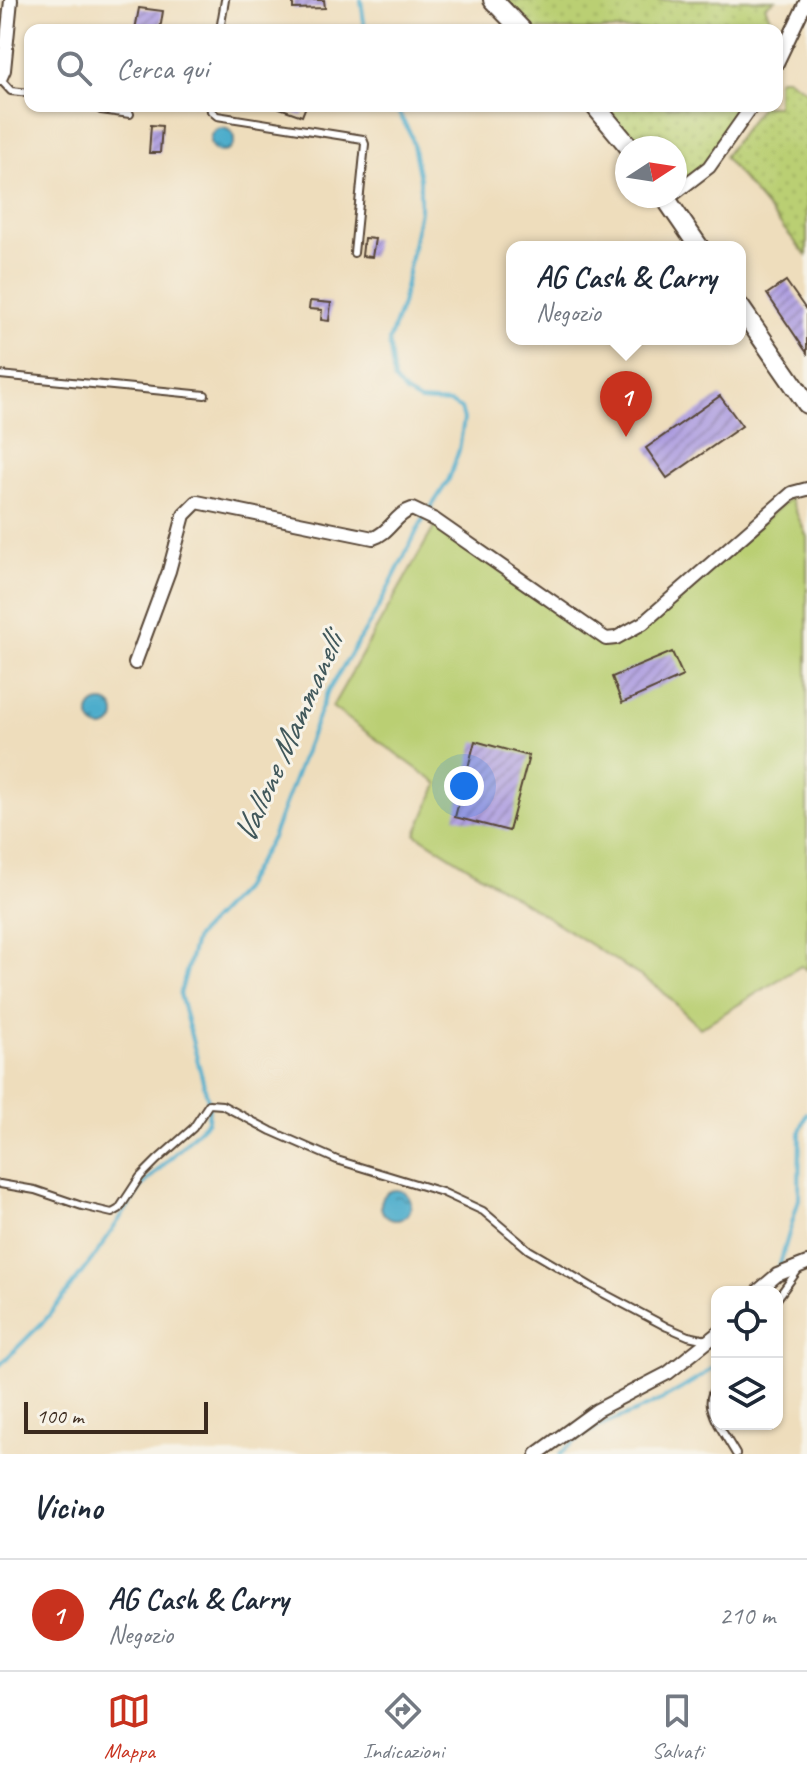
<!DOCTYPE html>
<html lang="it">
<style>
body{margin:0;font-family:Caveat,sans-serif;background:#f2f2f3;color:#1f2937}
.controls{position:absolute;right:24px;bottom:24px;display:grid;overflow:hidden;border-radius:16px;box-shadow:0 2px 6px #0004}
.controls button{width:72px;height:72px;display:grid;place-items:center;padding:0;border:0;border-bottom:2px solid #e0e1e3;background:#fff;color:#1f2937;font:40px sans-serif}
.compass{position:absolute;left:615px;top:136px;width:72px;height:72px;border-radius:50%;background:#fff;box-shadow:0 2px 6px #0004;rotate:78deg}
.scale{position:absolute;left:24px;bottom:20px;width:184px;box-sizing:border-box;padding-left:8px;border:4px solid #3b2a1e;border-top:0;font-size:22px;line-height:28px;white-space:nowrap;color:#3b2a1e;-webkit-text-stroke:6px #f7f3e8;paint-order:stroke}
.you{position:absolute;left:464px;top:786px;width:28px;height:28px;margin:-20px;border:6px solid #fff;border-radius:50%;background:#1a73e8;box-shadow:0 0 0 12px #1a73e833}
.badge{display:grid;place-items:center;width:52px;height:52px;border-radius:50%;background:#c8321e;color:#fff;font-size:26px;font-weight:700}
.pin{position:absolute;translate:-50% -66px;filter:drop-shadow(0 2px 4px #0008)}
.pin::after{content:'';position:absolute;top:42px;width:28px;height:24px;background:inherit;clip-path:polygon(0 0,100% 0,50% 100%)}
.popup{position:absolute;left:506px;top:241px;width:240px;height:104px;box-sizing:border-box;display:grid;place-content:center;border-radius:16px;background:#fff;filter:drop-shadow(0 2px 6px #0005);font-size:26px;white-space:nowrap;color:#747a83}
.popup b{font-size:30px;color:#1f2937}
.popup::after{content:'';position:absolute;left:50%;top:100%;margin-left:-16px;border:16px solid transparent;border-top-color:#fff}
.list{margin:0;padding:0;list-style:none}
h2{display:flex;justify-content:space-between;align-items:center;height:104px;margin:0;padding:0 32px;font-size:34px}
h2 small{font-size:26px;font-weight:400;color:#747a83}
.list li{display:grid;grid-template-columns:52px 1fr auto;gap:24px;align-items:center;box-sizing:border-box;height:112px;padding:0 32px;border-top:2px solid #e0e1e3}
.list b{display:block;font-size:30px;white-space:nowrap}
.list p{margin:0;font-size:26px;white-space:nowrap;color:#747a83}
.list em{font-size:26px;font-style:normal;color:#747a83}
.icon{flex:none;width:44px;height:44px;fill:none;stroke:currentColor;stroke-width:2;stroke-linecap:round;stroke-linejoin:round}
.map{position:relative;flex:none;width:807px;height:1454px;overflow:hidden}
.search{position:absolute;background:#fff;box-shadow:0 2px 6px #0004;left:24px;right:24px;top:24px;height:88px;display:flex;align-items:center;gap:20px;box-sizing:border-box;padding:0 28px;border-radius:16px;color:#747a83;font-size:30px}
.sheet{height:216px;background:#fff}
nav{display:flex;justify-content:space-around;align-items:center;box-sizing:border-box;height:112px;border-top:2px solid #e0e1e3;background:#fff;font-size:22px;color:#747a83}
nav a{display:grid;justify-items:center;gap:4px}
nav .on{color:#c8321e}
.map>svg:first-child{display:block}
</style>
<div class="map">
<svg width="807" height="1454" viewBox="0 0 807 1454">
<defs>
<pattern id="grass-dots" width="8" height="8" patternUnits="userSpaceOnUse" patternTransform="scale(2)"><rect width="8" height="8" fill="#bacf73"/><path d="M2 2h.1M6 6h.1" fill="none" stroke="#a1b263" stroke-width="1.8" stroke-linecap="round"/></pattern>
<pattern id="water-ripples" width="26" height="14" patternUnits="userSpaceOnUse" patternTransform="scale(2)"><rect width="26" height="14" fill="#4dadcc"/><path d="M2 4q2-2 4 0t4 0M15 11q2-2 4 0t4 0" fill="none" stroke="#418da5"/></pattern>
<pattern id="building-hatch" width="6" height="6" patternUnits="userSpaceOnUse" patternTransform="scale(2)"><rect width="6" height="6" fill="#ac9be0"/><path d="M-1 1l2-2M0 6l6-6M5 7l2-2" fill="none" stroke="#8d7fb5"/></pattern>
</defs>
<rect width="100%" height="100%" fill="#f7f3e8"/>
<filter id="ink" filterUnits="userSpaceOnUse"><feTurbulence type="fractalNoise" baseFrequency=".0125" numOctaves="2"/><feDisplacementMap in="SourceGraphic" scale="16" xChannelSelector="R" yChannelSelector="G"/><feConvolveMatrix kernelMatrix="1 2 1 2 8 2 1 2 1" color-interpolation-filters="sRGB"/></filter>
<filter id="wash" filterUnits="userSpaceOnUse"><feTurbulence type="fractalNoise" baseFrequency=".006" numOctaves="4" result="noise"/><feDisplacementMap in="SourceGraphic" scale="32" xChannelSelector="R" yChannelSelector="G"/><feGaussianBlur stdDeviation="1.8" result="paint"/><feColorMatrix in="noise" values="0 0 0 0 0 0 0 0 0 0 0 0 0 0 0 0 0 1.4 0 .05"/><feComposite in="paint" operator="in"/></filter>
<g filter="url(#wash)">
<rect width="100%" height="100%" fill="#eeddbc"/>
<path fill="url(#grass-dots)" stroke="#7a7c48" stroke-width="2" d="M504 0H775L765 6 775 30H532Z
M780 78H786L807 91V256L724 157 761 106H777V82Z
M604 106H746C729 130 703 174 675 183V148H640Z"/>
<path fill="#bacf73" stroke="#7a7c48" stroke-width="2" d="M790 498 807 537V970L801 966 700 1028 659 988 416 834 438 784 332 707 436 524 608 647 646 624Z"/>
<path fill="url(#water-ripples)" stroke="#446c75" stroke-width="2" d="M210 140a12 12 0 1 1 24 0a12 12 0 1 1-24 0Z
M89 715a13 13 0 1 1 26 0a13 13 0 1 1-26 0Z
M381 1205a15 15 0 1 1 30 0a15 15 0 1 1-30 0Z"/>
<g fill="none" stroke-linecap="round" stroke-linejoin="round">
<path stroke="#4dadcc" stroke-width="4" d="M361 0 365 30
M778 1271 799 1199 800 1131 807 1113
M0 1365 46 1319 97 1253 141 1187 208 1121 209 1104 180 994 196 937 242 889 272 838 327 693 374 616 420 525 449 479 459 450 464 419 461 409 451 403 420 401 406 393 394 380 389 341 402 304 420 210V179L411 135 395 106
M560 1454C589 1427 607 1424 642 1409 669 1397 693 1383 717 1365"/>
</g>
<g id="blocks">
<path fill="url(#building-hatch)" d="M293 0H324L325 8 293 9Z
M139 8 163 11 160 30H135Z
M274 106H306L302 116Z
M151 125 162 126 160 153H149Z
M364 238 375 239 372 257 362 256Z
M786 281 807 311V353L767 294Z
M310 301 331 303 329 321 321 320 322 310 309 309Z
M720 396 742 426 667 478 646 448Z
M672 652 683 676 622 703 612 677Z
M475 741 529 756 509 831 455 817Z"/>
</g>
</g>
<g filter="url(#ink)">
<use href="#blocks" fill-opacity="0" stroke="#564536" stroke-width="2"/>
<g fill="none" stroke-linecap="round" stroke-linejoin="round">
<g stroke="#564536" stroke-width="10">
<path id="service" d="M220 30 225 0
M0 79 11 91 30 93
M95 106 101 110 130 114
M210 106 211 111 217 116 363 139 365 144 354 253
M0 375 205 395
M0 1184 35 1190 82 1206 112 1213 119 1209 140 1177 157 1160 193 1128 209 1104 222 1105 271 1131 337 1160 442 1192 483 1211 529 1250 599 1291 667 1327 688 1336 707 1340
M777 1299 798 1270
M717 1384C707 1399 710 1407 717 1422
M718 1424 736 1454"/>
</g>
<g stroke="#564536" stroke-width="16">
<path id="minor" d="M777 63 807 0
M0 79 4 70 11 0
M675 193 709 167 752 106
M135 663 169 571 184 515 197 502 373 538C390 533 395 514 412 509L435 520 606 639 616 638 643 623 792 493 807 489
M757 1292 777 1275 807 1263
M537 1454 597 1410 668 1373 717 1334"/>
</g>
<g stroke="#564536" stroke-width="22">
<path id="secondary" d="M493 0 522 30
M595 106 630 148
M664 196 699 247
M740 307 807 404"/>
</g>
<use href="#service" stroke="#fff" stroke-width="6"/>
<use href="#minor" stroke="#fff" stroke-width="12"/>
<use href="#secondary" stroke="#fff" stroke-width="18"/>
</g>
</g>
<g text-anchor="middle" stroke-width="6" stroke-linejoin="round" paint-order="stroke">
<g font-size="34" font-style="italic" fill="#41585b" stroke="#f7f3e8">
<text transform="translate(287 738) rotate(-66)" y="12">Vallone Mammanelli</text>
</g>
</g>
</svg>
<div class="controls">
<button><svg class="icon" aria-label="locate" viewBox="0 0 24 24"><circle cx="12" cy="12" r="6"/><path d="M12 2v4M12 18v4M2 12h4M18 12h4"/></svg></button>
<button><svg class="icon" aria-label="layers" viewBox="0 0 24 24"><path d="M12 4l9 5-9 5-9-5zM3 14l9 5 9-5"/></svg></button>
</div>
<svg class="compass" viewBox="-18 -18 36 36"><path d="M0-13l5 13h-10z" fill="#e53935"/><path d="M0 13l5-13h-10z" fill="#747a83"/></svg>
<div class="scale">100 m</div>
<div class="you"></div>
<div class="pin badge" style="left:626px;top:437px">1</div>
<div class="popup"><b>AG Cash &amp; Carry</b>Negozio</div>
<div class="search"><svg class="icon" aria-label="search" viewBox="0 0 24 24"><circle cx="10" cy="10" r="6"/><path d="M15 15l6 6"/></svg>Cerca qui</div>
</div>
<section class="sheet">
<h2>Vicino<small></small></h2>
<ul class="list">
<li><span class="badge">1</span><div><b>AG Cash &amp; Carry</b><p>Negozio</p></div><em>210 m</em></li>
</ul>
</section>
<nav>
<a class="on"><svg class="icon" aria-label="map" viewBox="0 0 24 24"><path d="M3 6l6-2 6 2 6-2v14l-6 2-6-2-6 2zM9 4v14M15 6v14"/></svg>Mappa</a>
<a><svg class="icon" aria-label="directions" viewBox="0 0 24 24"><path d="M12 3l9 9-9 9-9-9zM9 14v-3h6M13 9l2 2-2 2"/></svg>Indicazioni</a>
<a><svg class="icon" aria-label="saved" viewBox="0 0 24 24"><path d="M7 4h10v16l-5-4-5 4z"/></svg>Salvati</a>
</nav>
